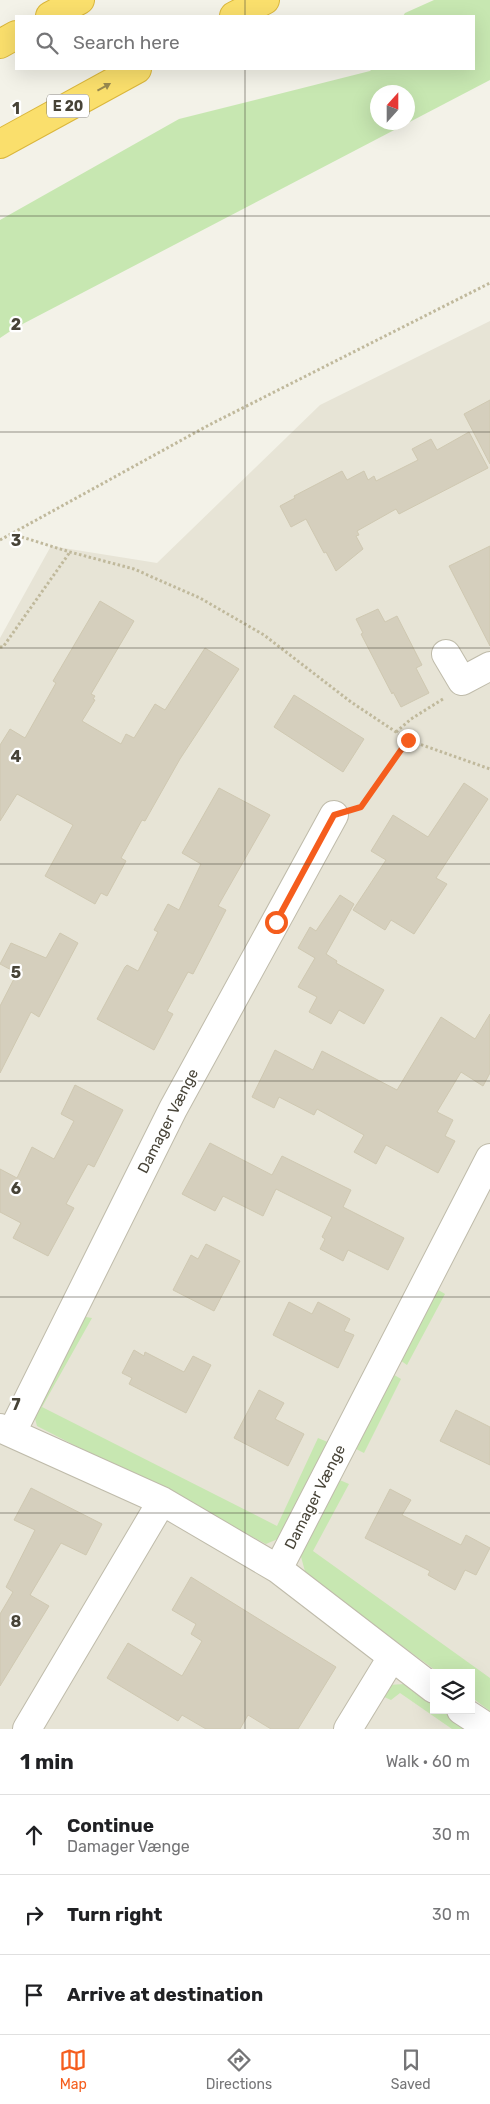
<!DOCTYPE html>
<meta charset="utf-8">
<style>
body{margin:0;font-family:Rubik,sans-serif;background:#f2f2f2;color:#202124}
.controls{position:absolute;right:15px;bottom:15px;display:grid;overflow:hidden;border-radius:0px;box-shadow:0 5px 20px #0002}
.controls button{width:45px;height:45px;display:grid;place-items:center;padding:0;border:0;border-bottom:1px solid #e0e0e0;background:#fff;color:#202124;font:25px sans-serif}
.compass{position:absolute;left:370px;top:85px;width:45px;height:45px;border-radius:50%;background:#fff;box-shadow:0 5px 20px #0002;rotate:21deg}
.stop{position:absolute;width:15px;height:15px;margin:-11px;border:4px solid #f55d1d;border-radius:50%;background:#fff}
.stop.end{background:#f55d1d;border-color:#fff;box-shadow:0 1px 5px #0008}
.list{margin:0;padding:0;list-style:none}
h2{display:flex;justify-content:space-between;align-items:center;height:65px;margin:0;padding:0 20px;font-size:21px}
h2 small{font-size:16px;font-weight:400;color:#757577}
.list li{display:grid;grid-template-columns:32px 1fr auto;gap:15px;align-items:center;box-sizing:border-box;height:80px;padding:0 20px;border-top:1px solid #e0e0e0}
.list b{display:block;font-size:19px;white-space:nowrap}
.list p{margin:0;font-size:16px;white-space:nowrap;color:#757577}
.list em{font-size:16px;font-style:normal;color:#757577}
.icon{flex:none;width:28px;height:28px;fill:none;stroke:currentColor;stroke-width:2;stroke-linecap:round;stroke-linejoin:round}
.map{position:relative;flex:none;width:490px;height:1729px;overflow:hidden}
.search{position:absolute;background:#fff;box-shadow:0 5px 20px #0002;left:15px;right:15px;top:15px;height:55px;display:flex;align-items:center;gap:12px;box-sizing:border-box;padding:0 18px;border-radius:0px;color:#757577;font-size:19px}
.sheet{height:305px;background:#fff}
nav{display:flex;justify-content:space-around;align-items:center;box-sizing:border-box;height:70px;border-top:1px solid #e0e0e0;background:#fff;font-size:14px;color:#757577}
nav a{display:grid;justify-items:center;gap:2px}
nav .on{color:#f55d1d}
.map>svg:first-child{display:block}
</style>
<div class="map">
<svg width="490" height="1729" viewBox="0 0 490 1729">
<rect width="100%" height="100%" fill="#f3f2e8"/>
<path fill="#e7e4d6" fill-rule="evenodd" d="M490 321V1729H0V638L51 546 157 563 320 405ZM434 1673H471V1710H434Z"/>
<path fill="#c7e7b1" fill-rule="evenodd" d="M434 0H490V80L15 328 0 338V220L179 119 370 71 372 69H474V16H403L405 13ZM408 92V122H378V92Z
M435 1288 445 1294 407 1365 397 1358Z
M80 1316 92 1318 42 1407 277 1526 318 1438 330 1443 280 1538 266 1544 37 1426 33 1411Z
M391 1373 401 1379 364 1453 352 1447Z
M335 1478 349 1484 313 1551 490 1678V1711L471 1697V1673H439L306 1575 300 1553Z
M405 1684 434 1703V1710H444L472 1729H452L400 1693 391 1700 382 1696 388 1685Z"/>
<path fill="#d5cfbd" stroke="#cfc8b1" d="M490 400V464L464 414Z
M469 432 488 468 399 514 396 509 357 531 359 535 356 536 363 549 336 571 326 552 324 553 306 519 291 527 280 506 295 498 294 496 342 471 347 480 364 471 368 480 374 476 376 481 418 460 412 449 431 439 437 450Z
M490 546V646L449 566Z
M100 601 134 621 91 694 95 696 93 699 95 700 82 721 121 744 126 734 134 738 155 704 165 710 205 648 239 669 180 759 145 821 142 820 121 858 126 861 107 896 101 893 95 904 45 876 73 825 17 794 0 821V745L10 729 25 738 56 683 53 681Z
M378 609 385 622 397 616 422 665 416 668 429 693 401 707 393 692 392 694 361 634 363 633 356 619Z
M294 695 364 739 343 772 274 727Z
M464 783 488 799 436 878 447 884 414 934 391 920 385 930 353 910 386 860 371 851 393 815 428 837Z
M219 788 270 815 218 906 226 910 193 974 188 972 167 1011 173 1014 154 1050 97 1019 125 967 127 965 138 971 158 932 154 930 168 904 179 910 201 864 182 853Z
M340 895 354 904 326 954 337 961 336 963 384 990 364 1024 339 1010 331 1024 309 1012 317 997 298 987 315 958 298 948 310 927 316 931Z
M60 933 78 943 39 1017 31 1012 0 1073V1006L17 973 0 964 11 943 46 958Z
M490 1014V1073L483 1086 461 1072 437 1112 453 1120 445 1136 455 1141 438 1173 386 1145 376 1164 354 1152 364 1135 317 1109 314 1115 279 1097 274 1108 252 1097 275 1050 313 1070 322 1051 397 1090 441 1017 475 1039Z
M75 1085 123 1110 94 1167 88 1164 66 1204 74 1208 48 1256 13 1238 21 1223 0 1212V1169L17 1178 32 1147 54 1159 74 1121 61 1114Z
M210 1143 272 1175 282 1156 351 1190 343 1207 404 1238 388 1270 348 1250 343 1261 320 1249 325 1239 322 1237 332 1217 276 1189 263 1216 223 1196 215 1211 182 1194Z
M206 1244 240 1261 214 1311 173 1290 191 1255 198 1259Z
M289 1302 312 1314 318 1302 350 1319 344 1331 354 1335 338 1368 273 1335Z
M134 1350 144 1356 145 1352 184 1372 193 1356 211 1365 186 1413 129 1384 132 1378 122 1373Z
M259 1390 284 1403 275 1419 304 1434 288 1466 234 1438Z
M456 1410 490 1427V1465L440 1441Z
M31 1488 102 1524 86 1555 61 1543 30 1595 49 1606 0 1686V1614L13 1592 6 1587 35 1530 14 1520Z
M390 1489 411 1500 402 1515 461 1545 466 1535 490 1548 476 1575 465 1570 455 1590 428 1575 430 1571 365 1538Z
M191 1577 336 1667 298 1729H271L248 1715 240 1729H206L182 1715 178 1721 107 1678 128 1643 182 1676 202 1641 191 1634 196 1624 172 1610Z"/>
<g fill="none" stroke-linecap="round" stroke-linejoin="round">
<g stroke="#bfbbaa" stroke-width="30">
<path id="street" d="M446 654 462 681 490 666
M0 1428 162 1501 278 1569 434 1689
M12 1432 173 1109 334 815
M278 1569 490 1158
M461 1710 490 1729
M27 1729 162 1501
M348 1729 392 1657"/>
</g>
<g stroke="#dab63b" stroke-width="30">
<path id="highway" d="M50 16 80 0
M234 16 265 0
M0 44 16 35
M0 144 137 69"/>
</g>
<path stroke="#c0b99c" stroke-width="3" stroke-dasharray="2.5 2.5" stroke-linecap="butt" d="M12 534 70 552 134 569 200 598 264 635 351 702 408 740 490 769
M0 540 209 425 490 283
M0 647H3L70 552
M396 732 411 719 443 699
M359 808 408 740"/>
<use href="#street" stroke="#fff" stroke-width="28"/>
<use href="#highway" stroke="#fadf6c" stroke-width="28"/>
</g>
<defs><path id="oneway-solid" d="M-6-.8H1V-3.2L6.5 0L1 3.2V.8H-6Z" transform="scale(1.25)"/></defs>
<use fill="#98894f" href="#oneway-solid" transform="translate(104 87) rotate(-29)"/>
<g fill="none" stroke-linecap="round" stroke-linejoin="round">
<path stroke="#f55d1d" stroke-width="6" d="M276 922 334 815 361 807 408 740"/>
</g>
<path fill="none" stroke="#474337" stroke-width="1" stroke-opacity="0.55" d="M245 0V16M245 69V1729M0 216H490M0 432H490M0 648H490M0 864H490M0 1081H490M0 1297H490M0 1513H490"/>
<g text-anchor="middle" stroke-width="4.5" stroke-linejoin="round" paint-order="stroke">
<rect fill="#fff" stroke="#7e7b73" stroke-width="1" x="47" y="94.5" width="42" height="23" rx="4"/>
<g font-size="14" font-weight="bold" fill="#474337">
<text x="68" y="111">E 20</text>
</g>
<g font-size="15" fill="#474337" stroke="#fff">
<text transform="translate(168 1121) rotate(-63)" y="5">Damager Vænge</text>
<text transform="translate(315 1497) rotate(-63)" y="5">Damager Vænge</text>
</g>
</g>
<g font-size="16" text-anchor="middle" font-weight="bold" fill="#474337" stroke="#fff" stroke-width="4.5" stroke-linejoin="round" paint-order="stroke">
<text x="16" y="114">1</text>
<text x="16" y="330">2</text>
<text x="16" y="546">3</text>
<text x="16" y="762">4</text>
<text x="16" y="978">5</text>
<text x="16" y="1194">6</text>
<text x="16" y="1410">7</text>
<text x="16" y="1627">8</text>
</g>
</svg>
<div class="controls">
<button><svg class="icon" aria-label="layers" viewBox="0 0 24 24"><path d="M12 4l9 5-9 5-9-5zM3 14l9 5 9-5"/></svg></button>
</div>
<svg class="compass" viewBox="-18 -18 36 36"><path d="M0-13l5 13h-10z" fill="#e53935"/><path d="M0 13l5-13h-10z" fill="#757577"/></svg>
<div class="stop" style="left:276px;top:922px"></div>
<div class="stop end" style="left:408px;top:740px"></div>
<div class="search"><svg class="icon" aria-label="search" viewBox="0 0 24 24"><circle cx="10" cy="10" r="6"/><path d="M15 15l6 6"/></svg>Search here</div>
</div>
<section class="sheet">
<h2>1 min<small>Walk · 60 m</small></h2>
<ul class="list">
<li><svg class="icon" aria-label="ahead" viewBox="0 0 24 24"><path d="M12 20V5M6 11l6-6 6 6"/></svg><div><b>Continue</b><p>Damager Vænge</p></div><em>30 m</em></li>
<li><svg class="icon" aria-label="right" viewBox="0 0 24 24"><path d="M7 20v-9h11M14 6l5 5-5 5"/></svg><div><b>Turn right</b></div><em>30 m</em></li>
<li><svg class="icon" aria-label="arrive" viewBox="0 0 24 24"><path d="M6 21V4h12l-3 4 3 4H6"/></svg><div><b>Arrive at destination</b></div></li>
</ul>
</section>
<nav>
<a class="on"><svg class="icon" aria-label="map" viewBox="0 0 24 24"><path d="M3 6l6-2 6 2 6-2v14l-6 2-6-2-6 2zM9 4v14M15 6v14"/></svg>Map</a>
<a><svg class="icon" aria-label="directions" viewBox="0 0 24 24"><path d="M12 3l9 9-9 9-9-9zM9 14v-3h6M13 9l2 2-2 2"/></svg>Directions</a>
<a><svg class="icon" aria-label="saved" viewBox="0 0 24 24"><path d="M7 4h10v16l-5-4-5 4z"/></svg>Saved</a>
</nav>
